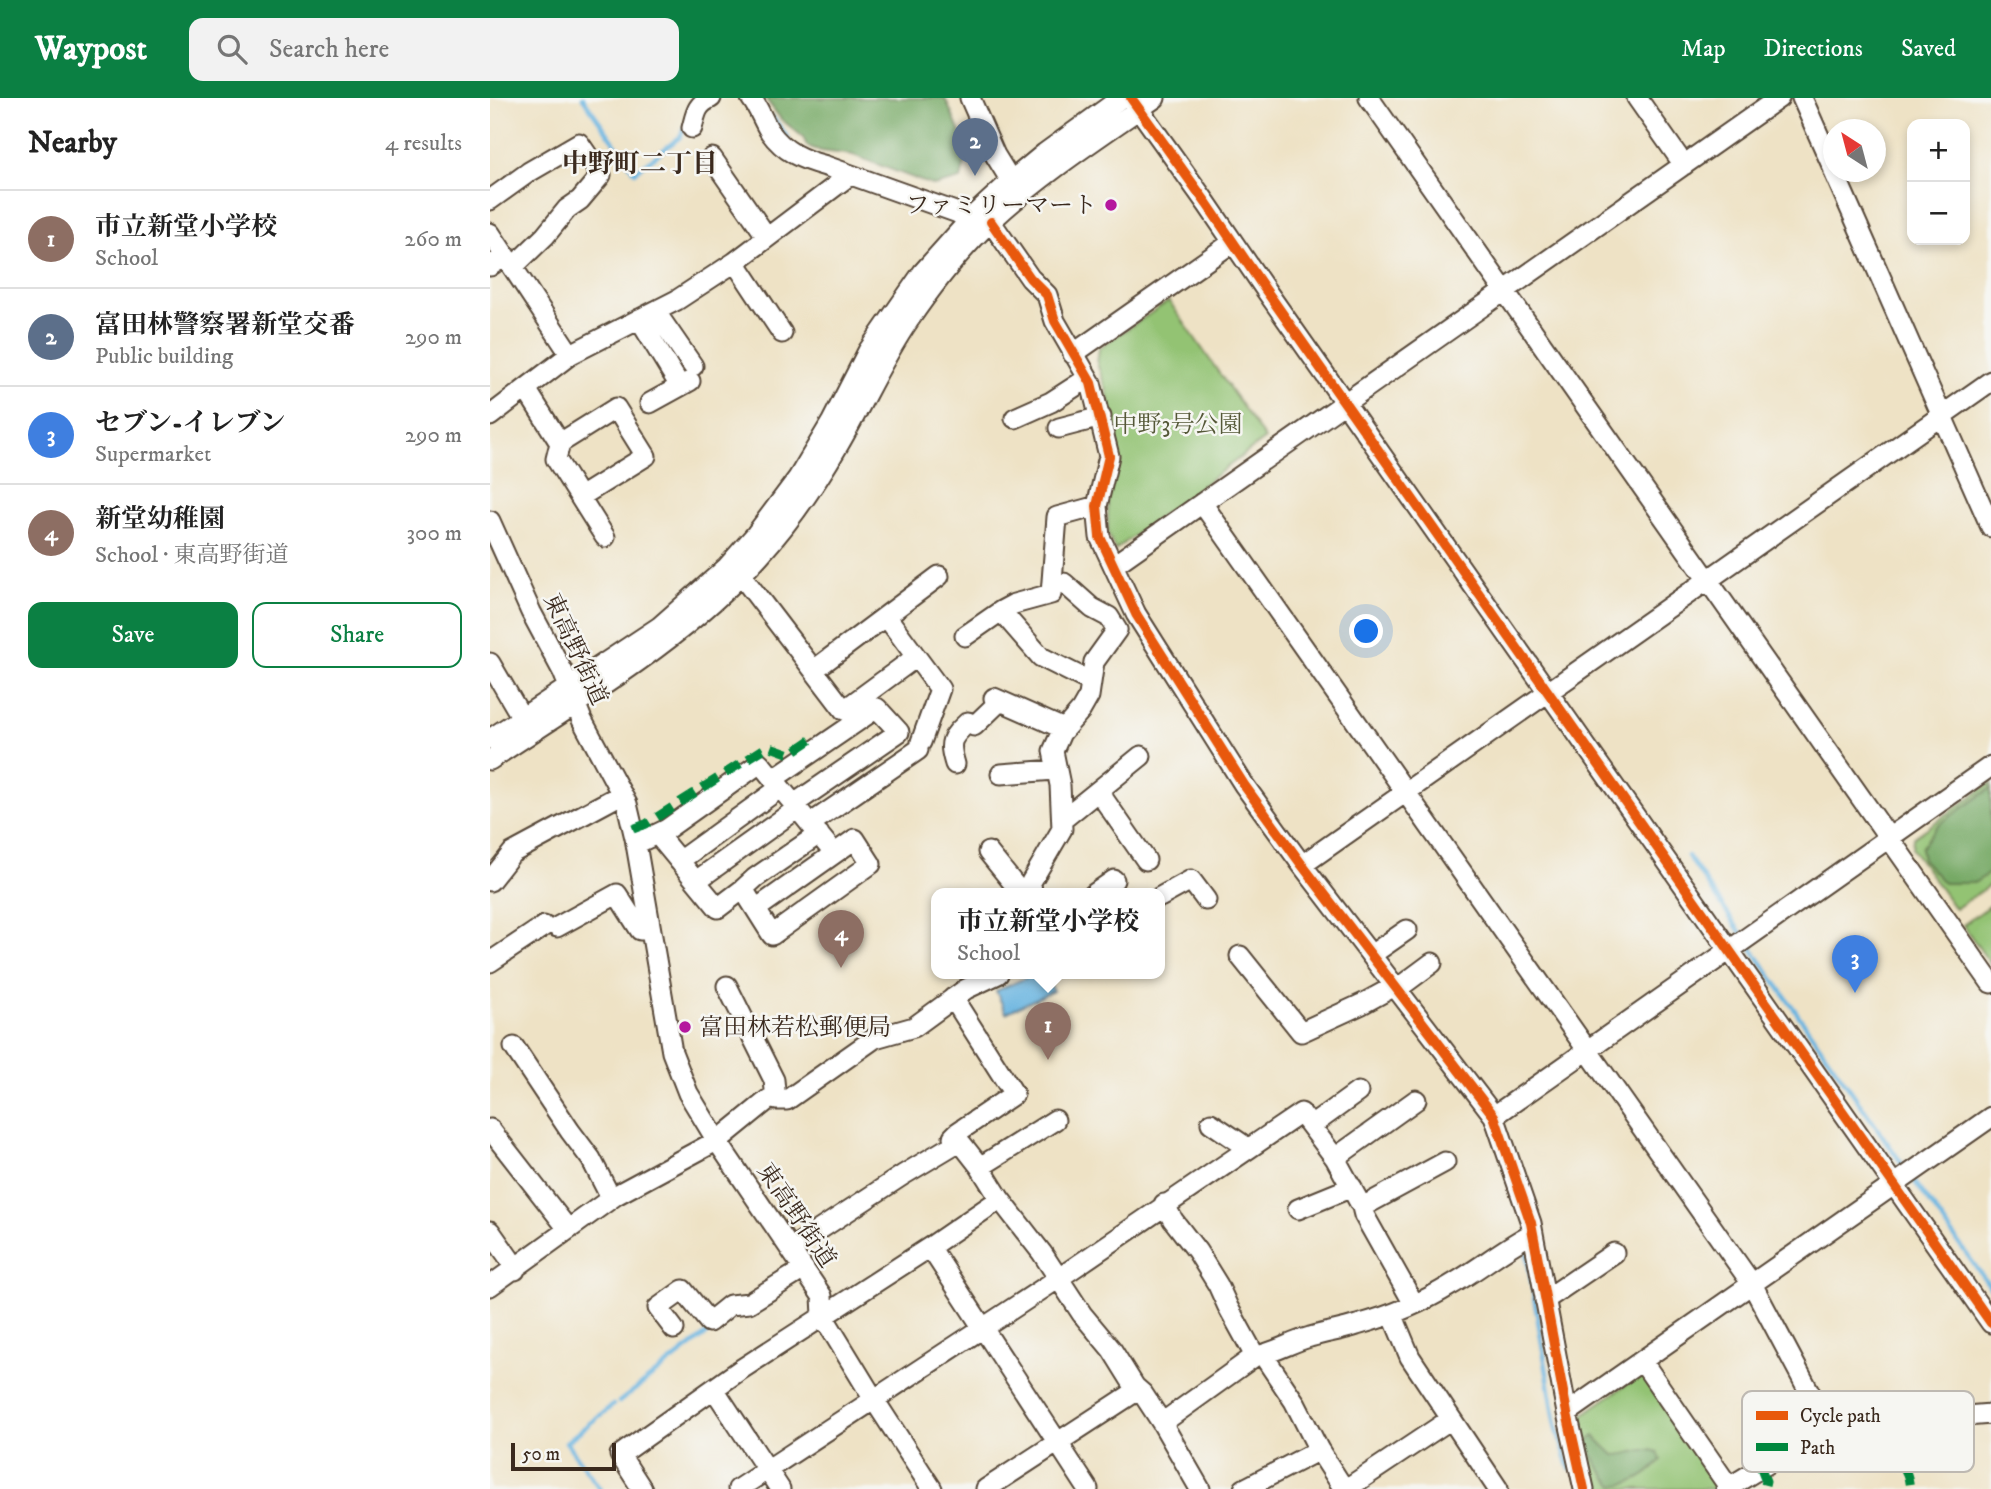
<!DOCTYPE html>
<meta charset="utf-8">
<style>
body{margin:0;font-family:"IM FELL DW Pica","Noto Serif JP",serif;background:#f2f2f2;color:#222}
.controls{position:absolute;right:21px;top:21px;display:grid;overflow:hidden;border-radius:14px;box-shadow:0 4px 10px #0003}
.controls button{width:63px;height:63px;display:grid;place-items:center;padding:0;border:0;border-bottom:2px solid #e0e0e0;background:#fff;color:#222;font:35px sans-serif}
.compass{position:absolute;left:1333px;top:21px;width:63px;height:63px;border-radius:50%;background:#fff;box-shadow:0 4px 10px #0003;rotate:324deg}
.scale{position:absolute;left:21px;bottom:18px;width:105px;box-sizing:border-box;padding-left:7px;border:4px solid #3b2a1e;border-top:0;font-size:19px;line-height:24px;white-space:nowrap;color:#3b2a1e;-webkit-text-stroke:5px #f6f6f2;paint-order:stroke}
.you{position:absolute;left:877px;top:534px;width:24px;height:24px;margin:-18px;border:5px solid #fff;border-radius:50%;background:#1a73e8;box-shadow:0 0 0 10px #1a73e833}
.badge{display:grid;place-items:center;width:46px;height:46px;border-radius:50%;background:#0b8043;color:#fff;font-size:23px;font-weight:700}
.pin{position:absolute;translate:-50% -58px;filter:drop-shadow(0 2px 4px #0008)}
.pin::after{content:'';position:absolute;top:37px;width:24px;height:21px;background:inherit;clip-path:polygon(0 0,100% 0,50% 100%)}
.popup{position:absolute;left:441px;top:790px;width:234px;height:91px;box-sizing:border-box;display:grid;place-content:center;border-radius:14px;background:#fff;filter:drop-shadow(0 2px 5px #0005);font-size:23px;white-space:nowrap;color:#767676}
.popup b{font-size:26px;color:#222}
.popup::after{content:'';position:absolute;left:50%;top:100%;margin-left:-14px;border:14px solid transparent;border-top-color:#fff}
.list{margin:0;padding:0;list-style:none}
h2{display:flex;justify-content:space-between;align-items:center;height:91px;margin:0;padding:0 28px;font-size:30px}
h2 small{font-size:23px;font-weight:400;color:#767676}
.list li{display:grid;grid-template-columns:46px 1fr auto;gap:21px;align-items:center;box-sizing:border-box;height:98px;padding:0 28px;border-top:2px solid #e0e0e0}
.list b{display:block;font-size:26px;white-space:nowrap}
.list p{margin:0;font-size:23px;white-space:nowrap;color:#767676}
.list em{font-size:23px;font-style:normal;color:#767676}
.actions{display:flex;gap:14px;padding:21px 28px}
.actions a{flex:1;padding:16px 0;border:2px solid #0b8043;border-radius:14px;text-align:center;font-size:24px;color:#0b8043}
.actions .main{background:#0b8043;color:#fff}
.icon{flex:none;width:38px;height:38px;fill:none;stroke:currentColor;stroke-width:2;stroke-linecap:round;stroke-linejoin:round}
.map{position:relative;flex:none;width:1501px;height:1391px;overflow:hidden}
header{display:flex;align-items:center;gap:42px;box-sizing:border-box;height:98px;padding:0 35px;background:#0b8043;color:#fff}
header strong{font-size:33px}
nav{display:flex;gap:38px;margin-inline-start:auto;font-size:24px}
.search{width:490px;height:63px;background:#f2f2f2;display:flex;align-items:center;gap:18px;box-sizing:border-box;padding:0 24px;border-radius:14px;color:#767676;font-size:26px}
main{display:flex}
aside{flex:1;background:#fff}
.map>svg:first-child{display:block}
</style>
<header>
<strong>Waypost</strong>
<div class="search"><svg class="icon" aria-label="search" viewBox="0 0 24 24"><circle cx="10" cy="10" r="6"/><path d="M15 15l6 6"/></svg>Search here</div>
<nav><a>Map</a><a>Directions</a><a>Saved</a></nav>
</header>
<main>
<aside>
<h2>Nearby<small>4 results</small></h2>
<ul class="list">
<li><span class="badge" style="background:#8d6e63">1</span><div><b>市立新堂小学校</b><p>School</p></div><em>260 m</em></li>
<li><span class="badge" style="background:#5c6f8a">2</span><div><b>富田林警察署新堂交番</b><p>Public building</p></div><em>290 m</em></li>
<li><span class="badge" style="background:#3f7fe0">3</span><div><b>セブン-イレブン</b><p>Supermarket</p></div><em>290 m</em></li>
<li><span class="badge" style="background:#8d6e63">4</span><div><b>新堂幼稚園</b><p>School · 東高野街道</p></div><em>300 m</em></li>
</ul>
<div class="actions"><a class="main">Save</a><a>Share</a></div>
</aside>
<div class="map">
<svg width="1501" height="1391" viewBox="0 0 1501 1391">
<rect width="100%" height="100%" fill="#f6f6f2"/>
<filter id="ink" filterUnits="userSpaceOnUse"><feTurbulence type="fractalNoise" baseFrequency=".0143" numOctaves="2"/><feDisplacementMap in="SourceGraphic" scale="14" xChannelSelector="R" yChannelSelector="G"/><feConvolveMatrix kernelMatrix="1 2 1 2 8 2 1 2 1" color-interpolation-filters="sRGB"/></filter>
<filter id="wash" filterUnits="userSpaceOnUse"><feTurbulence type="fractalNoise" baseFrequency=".00686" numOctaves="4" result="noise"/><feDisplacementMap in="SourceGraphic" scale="28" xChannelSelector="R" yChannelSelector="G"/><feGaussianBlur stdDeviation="1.57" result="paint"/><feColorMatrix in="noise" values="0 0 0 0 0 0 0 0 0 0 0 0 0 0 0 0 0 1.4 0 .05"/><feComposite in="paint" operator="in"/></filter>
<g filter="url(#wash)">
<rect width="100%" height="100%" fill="#eee2c5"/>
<path fill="#93c373" stroke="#677648" stroke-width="2" d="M679 203 775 341 625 452 618 436V404L628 355 617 293 607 266 609 250Z
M1501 685V786L1465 811 1422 751 1423 740Z
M1501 807V867L1473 827Z
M1152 1276 1226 1387 1223 1391H1102L1085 1322Z"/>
<path fill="#76a965" stroke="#586a42" stroke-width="2" d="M275 0H455L478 53 471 81 444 88 363 57 331 53 317 48 313 39 291 21Z
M1501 690V774L1484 785H1454L1433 762 1431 750 1448 727Z
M1104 1338 1124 1357C1140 1357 1154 1348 1168 1354L1171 1362C1158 1378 1145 1385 1124 1388 1112 1375 1103 1361 1096 1344Z"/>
<path fill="#67b4e0" stroke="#516f7f" stroke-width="2" d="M544 876H556L563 893 516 915 506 893Z"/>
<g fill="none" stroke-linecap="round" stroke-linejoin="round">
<path stroke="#67b4e0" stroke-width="4.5" d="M93 0 145 74 190 39 195 28
M282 19 298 40
M1198 758 1253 838
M1258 845 1415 1070
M1422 1080 1501 1190
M1035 1146 1066 1328 1080 1371
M129 1304 223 1231
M110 1391 76 1344 123 1307"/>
</g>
</g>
<g filter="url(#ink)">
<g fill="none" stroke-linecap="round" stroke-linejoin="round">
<g stroke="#564637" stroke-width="23">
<path id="minor" d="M261 0C269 10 273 23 280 34 294 54 313 62 336 68L468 115 478 124
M480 0 505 57 521 83
M641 0 717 106 775 191 1501 1225
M879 0 1501 885
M1147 0 1194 67
M1312 0 1344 72
M202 30C206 15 206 7 221 0
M222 60 277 139
M1344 74 1501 429
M0 102 39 74 89 45 111 77 90 102 77 111 55 138 23 169
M501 124 540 180 557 197 565 223 601 285 619 358 607 408 610 439 646 516 754 687 812 767 1004 1018 1041 1125 1077 1315 1094 1391
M0 135 80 256
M245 164 292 235
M0 168 15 158
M165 213 203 268
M149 221 190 288
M583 256 743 144
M36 291 70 345 126 310 156 358 90 399
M160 305 200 283
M0 318 81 256 187 202 245 164 360 77
M525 320 561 304 598 280
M569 330 611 319
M70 345 66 361 115 439
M712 405 1262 1186 1338 1329
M0 423 41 514 73 574 92 622 137 706 145 740 182 954 198 995 227 1043 332 1198 333 1218 383 1300 442 1391
M624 467 1289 0
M251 477 354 612 426 559
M511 513 551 559 601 584
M396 518 450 591 431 644
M475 538 511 513 524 506 561 496 567 419 607 408
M0 565 32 620
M324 572 449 478
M504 600 574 631
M0 641 169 529 237 469 266 436 308 380 341 325 378 253 433 174 484 117 521 83 555 55 631 0
M0 662C93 600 193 543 269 458 300 424 326 386 349 346 373 305 392 261 419 222 443 187 469 153 500 124 550 77 609 39 665 0
M465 666C458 643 461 640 478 624L484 628 510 603
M511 676 565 672
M283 681 387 610 409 634 304 706
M608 693 656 762
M572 722 651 658
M320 726 428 652
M167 736 228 810 253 791 265 780 329 736
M146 746 177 731 270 665 344 755
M498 754 532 796
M189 763 290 690
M812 767 1501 283
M0 783 22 755 132 696
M206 783 308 710
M253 791 282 837 381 766 365 741 266 811
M542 796 541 784 572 731 570 687 563 653 571 635 591 612 599 598 604 564 627 532 619 519 602 510 574 485
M604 796 624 782
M670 799 701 782 716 802
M67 829 127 796 150 832H160
M881 857 917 832
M750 858 811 934 872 906 905 888
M0 864 54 828
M237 888 284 982 286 1002
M907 891 942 865
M463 900 524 996 468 1034 463 1039 468 1044
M24 949 80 1033 101 1061 121 1100
M1004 1018 1501 668
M721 1025 758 1050
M821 1028 868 994
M0 1031 78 1131
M845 1060 926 1002
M490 1069 565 1022
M674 1106 683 1122 707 1153 728 1187 738 1209 765 1258
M872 1109 955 1064
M808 1111 862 1089
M0 1133 19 1160 25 1172
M440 1149 598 1391
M300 1151 413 1077 468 1044 472 1046 490 1069 510 1101 552 1155 592 1216 622 1252 645 1289 653 1296 672 1325 710 1391
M0 1188 126 1097 230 1041 279 1001 297 1002 385 940 424 929 476 891 508 876
M1055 1202 1124 1155
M902 1216 920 1259 1008 1391
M184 1231 168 1210 193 1192 219 1224 240 1207 259 1205 314 1171
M773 1257 804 1303 829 1352 854 1391
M1152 1263 1239 1389
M224 1291 290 1391
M1077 1315 1501 1019
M672 1325 765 1258C785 1255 801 1244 820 1239 836 1234 852 1232 867 1227 900 1218 932 1205 961 1187 989 1171 1014 1150 1043 1135
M152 1391 130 1357 250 1272 440 1149 510 1101
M248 1391 569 1180 811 1015 845 1060 872 1109 874 1117 924 1206
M496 1391 648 1292
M754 1391 829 1352
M856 1391 961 1321
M1236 1391 1338 1329 1501 1316"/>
</g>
<use href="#minor" stroke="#fff" stroke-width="19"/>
<path stroke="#00873e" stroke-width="9" stroke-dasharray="18 9" stroke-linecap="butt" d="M143 731 156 726 278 648 300 656 325 639
M1384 1325C1386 1347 1409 1355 1416 1374 1419 1379 1419 1386 1420 1391
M1271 1370 1276 1383 1274 1391"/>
<g stroke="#f6f6f2" stroke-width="15">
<path id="cycleway" d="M641 0 717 106 775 191 1501 1225
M501 124 540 180 557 197 565 223 601 285 619 358 607 408 610 439 646 516 754 687 812 767 1004 1018 1041 1125 1077 1315 1094 1391"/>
</g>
<use href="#cycleway" stroke="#e8590c" stroke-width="10"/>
</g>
</g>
<g fill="#b5179e" stroke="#f6f6f2" stroke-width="2.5">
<circle cx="621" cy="107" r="7"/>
<circle cx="195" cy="929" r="7"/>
</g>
<g text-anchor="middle" stroke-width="5" stroke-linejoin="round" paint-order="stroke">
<g font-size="24" fill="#3b2a1e" stroke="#f6f6f2" text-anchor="end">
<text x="607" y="115">ファミリーマート</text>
<text x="209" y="937" text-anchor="start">富田林若松郵便局</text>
</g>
<g font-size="24" fill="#555838" stroke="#f6f6f2">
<text x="688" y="334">中野3号公園</text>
</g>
<g font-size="24" fill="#3b2a1e" stroke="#f6f6f2">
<text transform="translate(86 551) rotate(65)" y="8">東高野街道</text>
<text transform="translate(307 1117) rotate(56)" y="8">東高野街道</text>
</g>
<g font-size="26" font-weight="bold" fill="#3b2a1e" stroke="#f6f6f2">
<text x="150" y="74">中野町二丁目</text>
</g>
</g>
<rect x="1252" y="1293" width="232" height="81" rx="10" fill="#f6f6f2" stroke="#beb9b2" stroke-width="2"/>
<rect x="1266" y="1313" width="32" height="9" fill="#e8590c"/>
<rect x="1266" y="1345" width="32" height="8" fill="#00873e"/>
<g font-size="19" fill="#3b2a1e">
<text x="1310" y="1324">Cycle path</text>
<text x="1310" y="1356">Path</text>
</g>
</svg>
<div class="controls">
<button>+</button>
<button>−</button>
</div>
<svg class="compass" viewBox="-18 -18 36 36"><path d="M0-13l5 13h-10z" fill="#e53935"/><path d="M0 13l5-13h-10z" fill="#767676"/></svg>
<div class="scale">50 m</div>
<div class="you"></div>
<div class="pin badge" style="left:558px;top:962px;background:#8d6e63">1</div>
<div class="popup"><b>市立新堂小学校</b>School</div>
<div class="pin badge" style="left:485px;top:78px;background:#5c6f8a">2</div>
<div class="pin badge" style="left:1365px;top:895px;background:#3f7fe0">3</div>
<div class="pin badge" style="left:351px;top:870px;background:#8d6e63">4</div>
</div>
</main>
